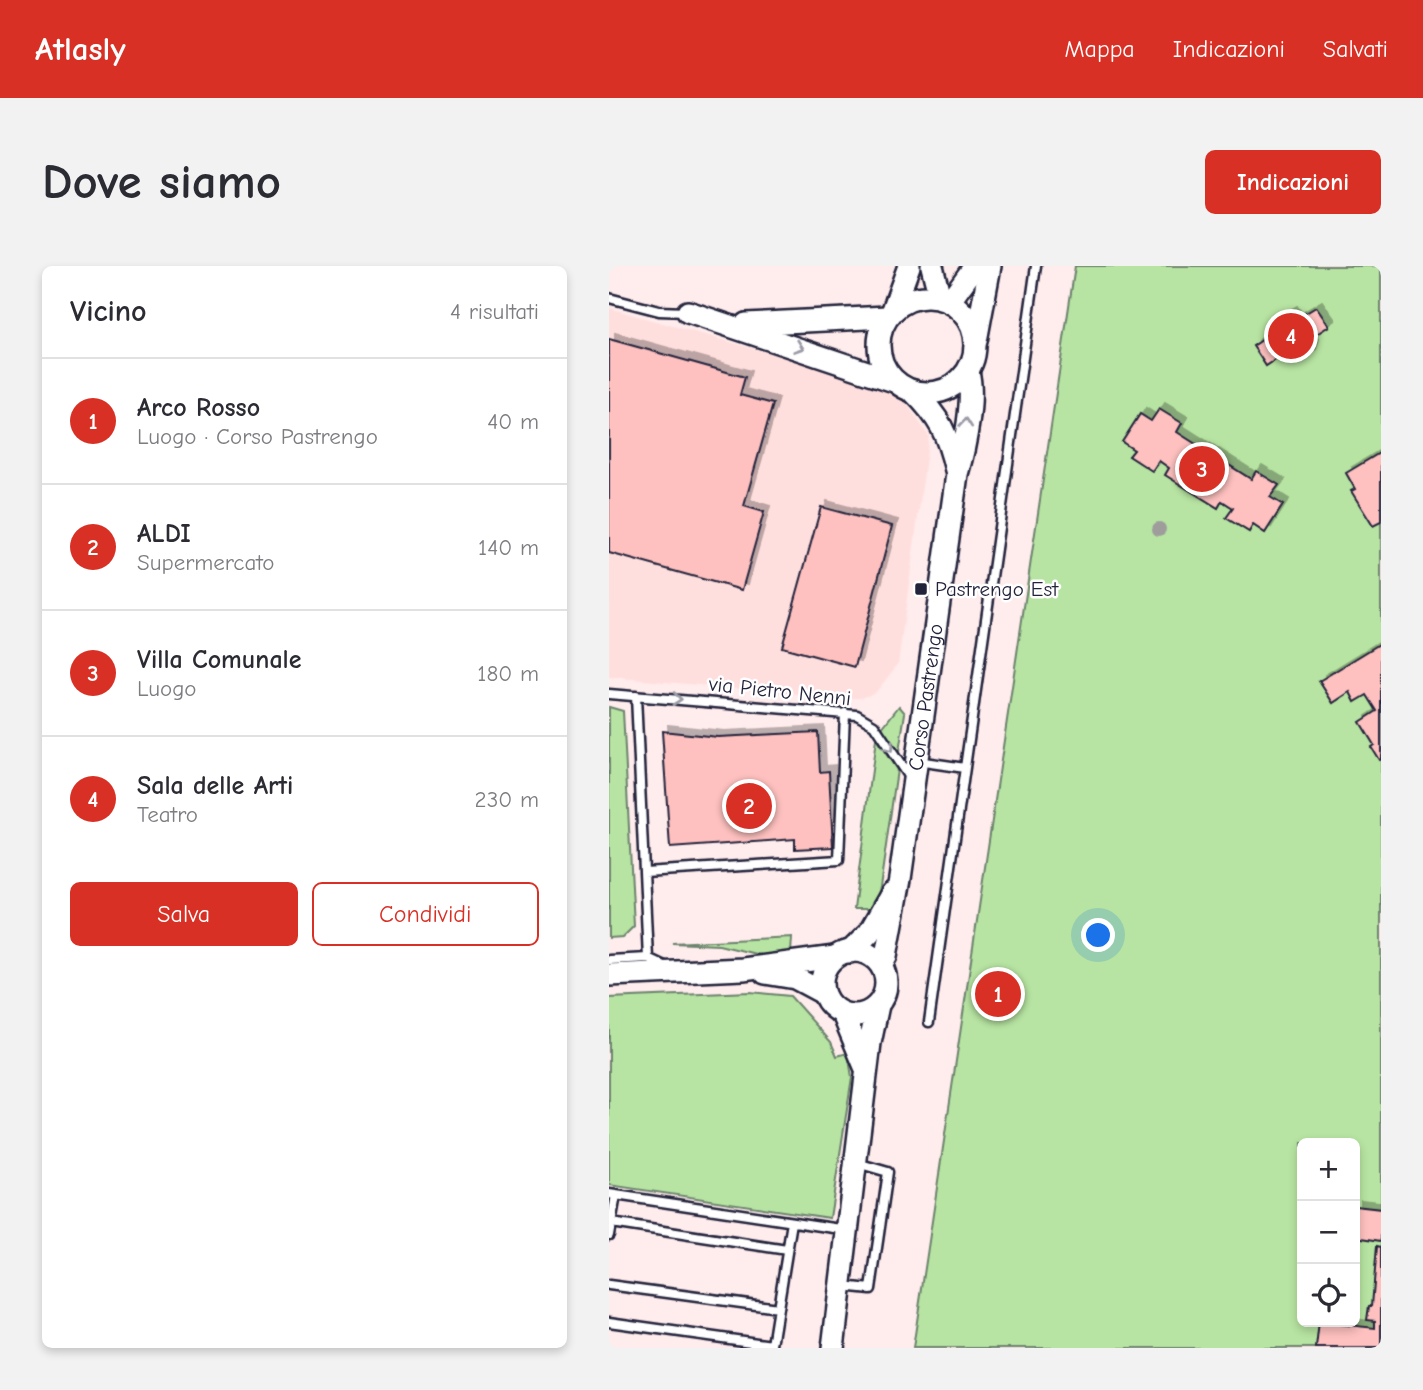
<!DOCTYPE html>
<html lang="it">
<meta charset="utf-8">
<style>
body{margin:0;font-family:"Comic Neue",sans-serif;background:#f2f2f3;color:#2b2b33}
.controls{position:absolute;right:21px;bottom:21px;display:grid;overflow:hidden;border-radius:10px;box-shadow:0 4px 10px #0003}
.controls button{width:63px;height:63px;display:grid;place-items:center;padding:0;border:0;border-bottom:2px solid #e1e1e2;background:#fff;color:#2b2b33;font:35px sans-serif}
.you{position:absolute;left:490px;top:670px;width:24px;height:24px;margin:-18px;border:5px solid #fff;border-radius:50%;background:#1a73e8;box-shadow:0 0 0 10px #1a73e833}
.badge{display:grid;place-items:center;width:46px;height:46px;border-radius:50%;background:#d93025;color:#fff;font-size:23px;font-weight:700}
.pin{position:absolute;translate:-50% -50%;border:4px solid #fff;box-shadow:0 2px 7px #0006}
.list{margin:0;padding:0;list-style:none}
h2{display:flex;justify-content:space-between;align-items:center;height:91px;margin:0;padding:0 28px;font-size:30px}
h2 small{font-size:23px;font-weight:400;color:#7c7c81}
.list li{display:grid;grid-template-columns:46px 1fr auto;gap:21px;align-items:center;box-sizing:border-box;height:126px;padding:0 28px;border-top:2px solid #e1e1e2}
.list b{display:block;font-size:26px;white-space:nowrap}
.list p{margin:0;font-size:23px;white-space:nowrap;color:#7c7c81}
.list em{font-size:23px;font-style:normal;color:#7c7c81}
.actions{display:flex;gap:14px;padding:21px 28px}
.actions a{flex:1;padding:16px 0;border:2px solid #d93025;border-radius:10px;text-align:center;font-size:24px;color:#d93025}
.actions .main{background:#d93025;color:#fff}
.icon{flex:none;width:38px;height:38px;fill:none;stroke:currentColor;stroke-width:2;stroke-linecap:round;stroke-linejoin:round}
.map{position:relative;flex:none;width:772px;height:1082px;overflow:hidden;border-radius:10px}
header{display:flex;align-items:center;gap:42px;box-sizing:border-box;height:98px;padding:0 35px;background:#d93025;color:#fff}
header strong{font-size:33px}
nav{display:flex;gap:38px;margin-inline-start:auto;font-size:24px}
.intro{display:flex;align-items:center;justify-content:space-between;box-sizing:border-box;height:168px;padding:0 42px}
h1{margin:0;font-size:49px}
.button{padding:18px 32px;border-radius:10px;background:#d93025;color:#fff;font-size:24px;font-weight:700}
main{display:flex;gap:42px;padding:0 42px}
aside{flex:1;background:#fff;border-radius:10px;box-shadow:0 4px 10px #0003}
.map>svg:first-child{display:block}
</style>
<header>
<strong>Atlasly</strong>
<nav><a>Mappa</a><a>Indicazioni</a><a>Salvati</a></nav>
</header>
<div class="intro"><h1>Dove siamo</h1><a class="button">Indicazioni</a></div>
<main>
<aside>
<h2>Vicino<small>4 risultati</small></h2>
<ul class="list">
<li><span class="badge">1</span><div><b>Arco Rosso</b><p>Luogo · Corso Pastrengo</p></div><em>40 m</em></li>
<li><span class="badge">2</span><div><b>ALDI</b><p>Supermercato</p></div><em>140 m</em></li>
<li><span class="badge">3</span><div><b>Villa Comunale</b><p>Luogo</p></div><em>180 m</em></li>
<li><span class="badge">4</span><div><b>Sala delle Arti</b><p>Teatro</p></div><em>230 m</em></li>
</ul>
<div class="actions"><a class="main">Salva</a><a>Condividi</a></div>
</aside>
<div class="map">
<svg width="772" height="1082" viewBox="0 0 772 1082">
<defs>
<filter id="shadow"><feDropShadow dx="6" dy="-6" stdDeviation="0" flood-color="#0004"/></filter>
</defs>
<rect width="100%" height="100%" fill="#ffecec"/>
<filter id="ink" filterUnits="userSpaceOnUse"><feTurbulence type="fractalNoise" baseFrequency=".0143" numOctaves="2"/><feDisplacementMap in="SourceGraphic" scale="14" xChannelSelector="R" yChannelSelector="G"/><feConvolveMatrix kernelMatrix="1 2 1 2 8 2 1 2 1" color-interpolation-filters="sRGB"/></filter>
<g filter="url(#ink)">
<path fill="#ffdfde" d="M0 42 199 98 293 131 320 170 289 398 267 426 253 432H236L0 411Z"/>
<path fill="#b7e4a2" stroke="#6c836e" stroke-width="2" fill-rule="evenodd" d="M466 0H772V1082H304ZM693 877H746V1056H693Z
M290 440 296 447 290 486 273 462Z
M0 441 14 445 25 660 14 671 0 672Z
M267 473 288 504 271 621 265 643H245Z
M183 671 182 687 155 690 110 679 63 677Z
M141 726 181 730 222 776 228 790 239 787 243 811 221 952 0 919V732Z"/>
<path fill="#fec1bf" stroke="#22223b" stroke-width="2" filter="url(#shadow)" d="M707 41 720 60 700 73 704 79 701 89 692 95 681 92 677 87 657 100 644 80 665 66 660 59 682 46 687 53Z
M0 73 136 111 131 129 164 138 135 240 155 246 133 324 0 287Z
M550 143 573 157 568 166 642 213 647 205 670 219 661 231 674 239 656 267 644 259 640 266 617 252 624 242 613 235 609 242 556 209 560 202 550 195 543 205 520 190 525 184 513 176 531 148 542 155Z
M772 186V256L764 260 742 225 746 223 737 207Z
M212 241 283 260 246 401 173 381Z
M772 377V493L770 494 762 481 765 479 751 456 768 445 758 429 746 436 741 426 724 437 710 415Z
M53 465 109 471 209 466 211 506 220 505 224 581 186 583V573L61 582Z
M746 940 772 943V975L746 971Z
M768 980 772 981V1082H707L710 1056 766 1062V1055L758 1054 760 1040H763Z"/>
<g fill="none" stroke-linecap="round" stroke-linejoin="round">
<g stroke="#22223b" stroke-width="13">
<path id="service" d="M0 32 50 45 77 46
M0 428 248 449 265 459 301 513
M27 430 39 692
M308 495 356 502
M35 606 230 594 236 447
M0 694 39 692 58 701
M320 756 427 0
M0 928 238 964
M2 957 178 984
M0 969 7 929
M0 1019 169 1042 183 956
M233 1020 262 1023 279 906 248 897
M0 1056 163 1079 169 1042"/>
</g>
<g stroke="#22223b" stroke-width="26">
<g id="tertiary">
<path d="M323 0 331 32"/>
<circle cx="318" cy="79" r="48"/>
<path d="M340 36 366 0"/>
<path d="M284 44 300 0"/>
<path d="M79 46 285 115"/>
<path d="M137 58 278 51"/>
<path d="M367 75 381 0"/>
<path d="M304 125C331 152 338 167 347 204"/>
<circle cx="245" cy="717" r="32"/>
<path d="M241 686 260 667 283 627"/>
<path id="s1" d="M273 697 277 690 291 613 348 208C356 181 366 132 359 106"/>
<path d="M156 707 186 712 214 727"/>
<path d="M0 709 134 703 226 691"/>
<path d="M234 748 257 803"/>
<path d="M224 1082 261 777 269 739"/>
</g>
</g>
<use href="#service" stroke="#fff" stroke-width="8"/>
<use href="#tertiary" stroke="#fff" stroke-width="21"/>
</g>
<circle fill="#9e9d9c" cx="550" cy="263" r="7"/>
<defs><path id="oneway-chevron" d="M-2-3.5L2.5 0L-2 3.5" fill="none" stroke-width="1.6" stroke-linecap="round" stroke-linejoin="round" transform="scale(1.75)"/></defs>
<g stroke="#9c9ca7">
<use href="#oneway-chevron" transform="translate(190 81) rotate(19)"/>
<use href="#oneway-chevron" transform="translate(357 157) rotate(-84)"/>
<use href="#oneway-chevron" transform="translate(68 433) rotate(5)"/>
<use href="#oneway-chevron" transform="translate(280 482) rotate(56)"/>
</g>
</g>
<rect fill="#22223b" stroke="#fff" stroke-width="2.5" x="305" y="316" width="14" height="14" rx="3.5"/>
<g text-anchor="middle" stroke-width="5" stroke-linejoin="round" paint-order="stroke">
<g font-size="21" fill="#22223b" stroke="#fff" text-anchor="start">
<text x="326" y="330">Pastrengo Est</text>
</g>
<g font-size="21" fill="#22223b" stroke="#fff">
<text transform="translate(171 425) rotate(6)" y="7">via Pietro Nenni</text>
<text dy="7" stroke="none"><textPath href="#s1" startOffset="270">Corso Pastrengo</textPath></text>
</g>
</g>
</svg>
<div class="controls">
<button>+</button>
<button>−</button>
<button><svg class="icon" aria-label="locate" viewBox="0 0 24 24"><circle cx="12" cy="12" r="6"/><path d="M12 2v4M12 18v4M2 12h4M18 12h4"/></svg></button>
</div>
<div class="you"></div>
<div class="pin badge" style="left:389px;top:728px">1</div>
<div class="pin badge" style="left:140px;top:540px">2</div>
<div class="pin badge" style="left:593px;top:203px">3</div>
<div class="pin badge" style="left:682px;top:70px">4</div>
</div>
</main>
